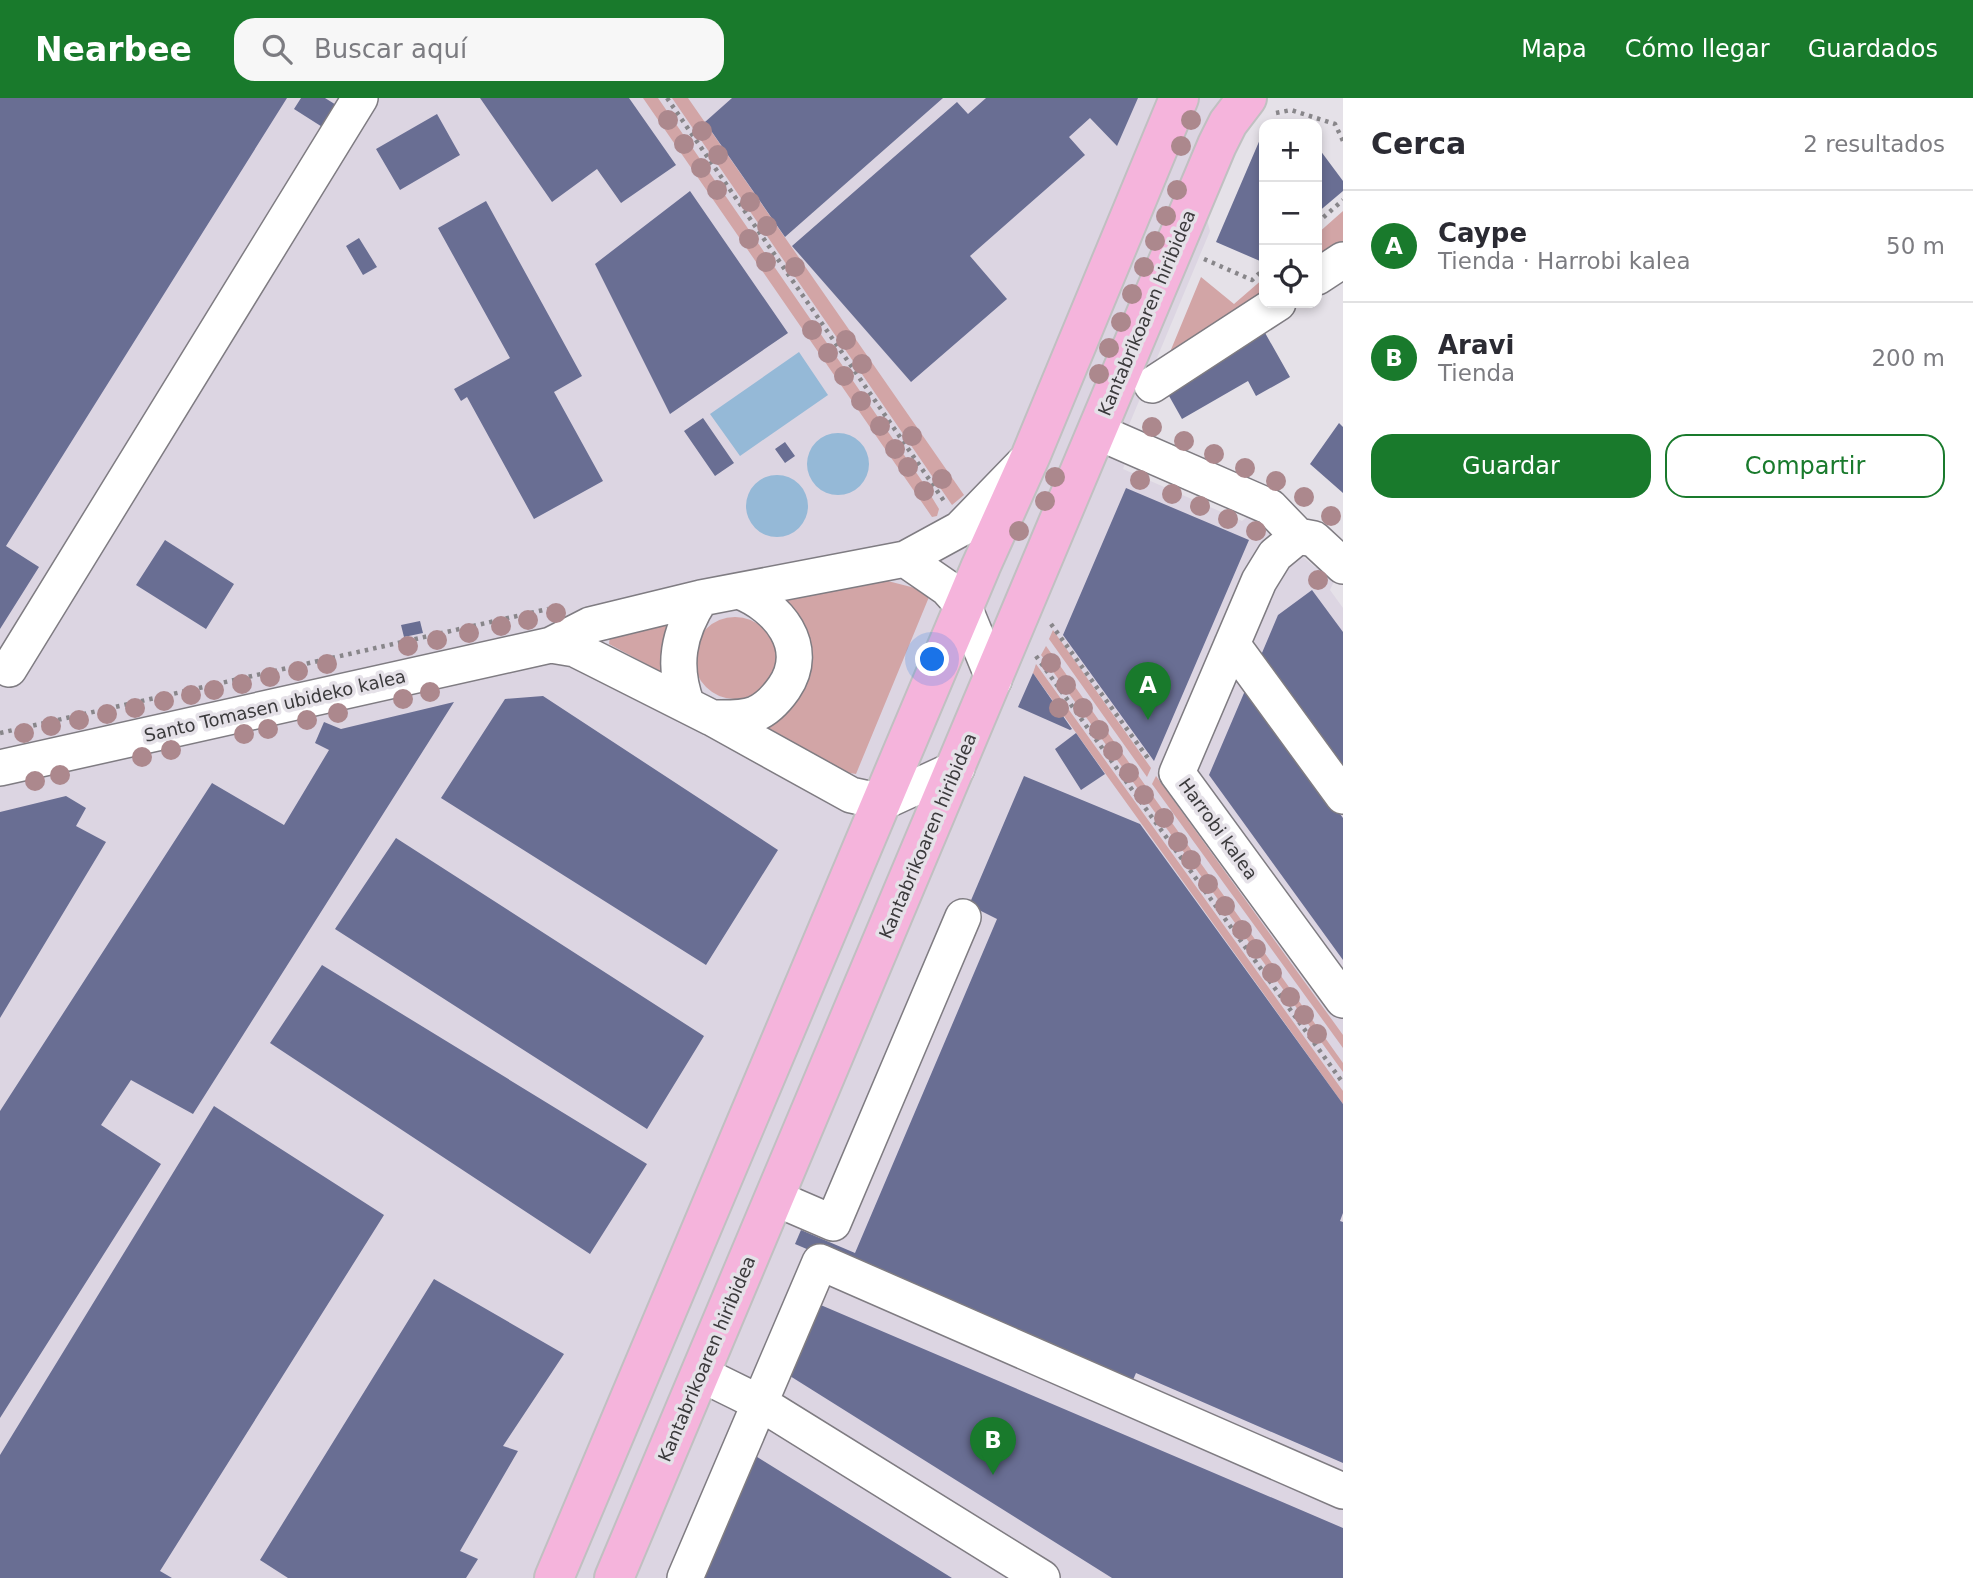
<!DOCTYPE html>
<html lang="es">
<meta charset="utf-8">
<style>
body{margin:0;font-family:"DejaVu Sans",sans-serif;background:#f7f7f7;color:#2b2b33}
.controls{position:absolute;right:21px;top:21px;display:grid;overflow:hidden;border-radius:14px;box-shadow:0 4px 10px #0003}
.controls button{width:63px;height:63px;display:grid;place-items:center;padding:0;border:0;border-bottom:2px solid #e1e1e2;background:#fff;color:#2b2b33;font:35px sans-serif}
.you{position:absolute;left:933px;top:562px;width:24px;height:24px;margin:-18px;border:5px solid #fff;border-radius:50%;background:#1a73e8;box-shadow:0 0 0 10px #1a73e833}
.badge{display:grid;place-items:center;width:46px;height:46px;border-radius:50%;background:#197a2c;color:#fff;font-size:23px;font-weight:700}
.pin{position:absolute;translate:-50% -58px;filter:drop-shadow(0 2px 4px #0008)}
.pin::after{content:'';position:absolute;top:37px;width:24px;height:21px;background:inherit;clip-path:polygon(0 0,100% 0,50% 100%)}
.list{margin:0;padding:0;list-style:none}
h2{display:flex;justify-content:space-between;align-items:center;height:91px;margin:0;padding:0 28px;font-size:30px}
h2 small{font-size:23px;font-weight:400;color:#7c7c81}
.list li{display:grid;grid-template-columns:46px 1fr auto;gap:21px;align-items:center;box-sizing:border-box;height:112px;padding:0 28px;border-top:2px solid #e1e1e2}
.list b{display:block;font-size:26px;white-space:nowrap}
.list p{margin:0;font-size:23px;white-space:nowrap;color:#7c7c81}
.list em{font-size:23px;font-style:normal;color:#7c7c81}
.actions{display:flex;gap:14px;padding:21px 28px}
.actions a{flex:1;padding:16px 0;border:2px solid #197a2c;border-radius:21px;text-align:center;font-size:24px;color:#197a2c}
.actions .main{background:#197a2c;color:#fff}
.icon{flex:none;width:38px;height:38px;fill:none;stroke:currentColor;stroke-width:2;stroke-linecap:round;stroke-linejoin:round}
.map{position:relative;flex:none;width:1343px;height:1480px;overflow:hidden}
header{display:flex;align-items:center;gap:42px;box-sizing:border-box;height:98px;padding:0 35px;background:#197a2c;color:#fff}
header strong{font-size:33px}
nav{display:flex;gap:38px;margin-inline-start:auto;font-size:24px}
.search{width:490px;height:63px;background:#f7f7f7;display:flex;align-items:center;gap:18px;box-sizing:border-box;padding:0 24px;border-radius:21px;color:#7c7c81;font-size:26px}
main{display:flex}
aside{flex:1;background:#fff}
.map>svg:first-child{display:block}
</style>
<header>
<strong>Nearbee</strong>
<div class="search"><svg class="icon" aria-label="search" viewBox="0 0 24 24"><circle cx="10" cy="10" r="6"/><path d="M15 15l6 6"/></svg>Buscar aquí</div>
<nav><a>Mapa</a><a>Cómo llegar</a><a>Guardados</a></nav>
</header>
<main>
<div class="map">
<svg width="1343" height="1480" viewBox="0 0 1343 1480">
<rect width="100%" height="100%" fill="#e5e1e8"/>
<path fill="#dcd5e2" d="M0 0H1257L1206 118 1210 133 1116 358 1126 362 1123 371 1242 423 1251 415 1315 469 1322 470 1335 481 1330 492 1343 510V1480H0Z"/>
<path fill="#d2a5a6" d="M643 0H658L922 383 939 411 937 418 932 419Z
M672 0H688L964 397 952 407Z
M1343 113V152L1317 170V136Z
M1201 179 1234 206 1264 180V204L1163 271Z
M880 481 915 490 929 499 856 676 844 674 765 632V627L770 625 784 504 785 500Z
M694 560a41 41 0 1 1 82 0a41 41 0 1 1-82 0Z
M671 524 662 551 663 575 609 546 610 537Z
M1053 532 1151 670 1147 679 1049 541Z
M1046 548 1343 965V974L1041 557Z
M1036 566 1343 993V1006L1033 575Z
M1156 678 1343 937V950L1152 686Z"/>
<path fill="#95b9d7" d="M799 254 828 297 740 358 710 316Z
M807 366a31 31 0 1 1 62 0a31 31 0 1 1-62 0Z
M746 408a31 31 0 1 1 62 0a31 31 0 1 1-62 0Z"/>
<path fill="#696e93" d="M0 0H287L6 448 39 469 0 531Z
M301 0H325L341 10 327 32 294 11Z
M480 0H629L676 67 621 105 597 71 552 104Z
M732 0H943L785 139 705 24Z
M986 0H1138L1117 48 1090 20 1069 39 1085 57 970 158 1007 201 911 284 792 148 957 4 968 16Z
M437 16 460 57 400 92 376 51Z
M1281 21H1290L1301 26H1269Z
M1264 32V160L1260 163 1216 144Z
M1317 48 1343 83V93L1317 115Z
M690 93 788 235 670 316 595 166Z
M486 103 582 278 554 294 603 383 534 421 467 299 461 303 454 291 510 260 438 130Z
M359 140 377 169 363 177 346 148Z
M1264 233 1290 279 1256 298 1248 283 1182 321 1164 289Z
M703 320 734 365 715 378 684 333Z
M1339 325 1343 329V395L1310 366Z
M785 344 795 358 785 365 775 351Z
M1126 390 1249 442 1154 663 1063 537Z
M165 442 234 486 206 531 136 487Z
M1312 492 1343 534V678L1259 562 1278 517Z
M420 523 423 535 404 539 401 527Z
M1033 575 1072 631 1070 632 1018 609Z
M1247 588 1343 720V862L1209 677Z
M543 598 778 752 706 867 441 700 505 601Z
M454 604 193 1016 131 982 101 1027 161 1066 0 1320V1013L212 685 284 727 329 652 315 645 324 624 341 631Z
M1076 635 1105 676 1081 692 1055 651Z
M1024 678 1140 726 1343 1006V1115L1340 1123 1343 1124V1365L1136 1275 1130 1289 795 1146 801 1132 855 1155 997 821 969 807Z
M66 698 86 710 76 728 106 744 0 920V714Z
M396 740 704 938 647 1031 335 831Z
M322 867 647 1066 590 1156 270 945Z
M214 1008 384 1117 160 1473 172 1480H0V1357Z
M434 1181 564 1256 503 1348 518 1353 460 1453 478 1461 466 1480H288L260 1462Z
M816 1205 1343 1430V1480H1112L790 1278Z
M754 1357 952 1480H703Z"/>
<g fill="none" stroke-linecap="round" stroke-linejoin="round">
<g stroke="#7f7c82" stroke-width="38">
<path id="minor" d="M1317 179 1343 162
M1152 287 1278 205
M1098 334 1270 409 1298 438 1314 441 1343 468
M1298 438 1275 457 1259 483 1177 675 1343 902
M905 461 947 490 964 509 994 582
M1232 546 1343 698
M551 547 575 551 593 560 712 620 851 697 883 704 957 670
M9 571 360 0
M687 607C672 568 678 535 701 500
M712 620C726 620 742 621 755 616 767 611 777 600 784 590 812 549 778 508 739 493
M0 670 551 547 590 527 701 500 905 461 960 431 1024 365
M775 1100 833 1125 963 819
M701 1276 760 1305 1042 1480
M685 1480 820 1164 1343 1393"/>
</g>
<g stroke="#c0c0c1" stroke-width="42">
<path id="major" d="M554 1480 981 468 1031 357 1179 0
M614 1480 1217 47 1228 25 1247 0"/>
</g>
<path stroke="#88868a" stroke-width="4.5" stroke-dasharray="3.5 5" stroke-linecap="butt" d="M667 0 944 403
M1276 15 1291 12 1335 26 1343 43
M1317 125 1343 102
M1204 161 1252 182 1264 171
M1051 526 1150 663
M1036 558 1343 985
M0 635 548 511"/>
<use href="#minor" stroke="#fff" stroke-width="35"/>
<use href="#major" stroke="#f5b4dc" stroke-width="38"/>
</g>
<g fill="#ac888d">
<circle cx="668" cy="22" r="10"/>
<circle cx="1191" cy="22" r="10"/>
<circle cx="702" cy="33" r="10"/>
<circle cx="684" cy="46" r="10"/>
<circle cx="1181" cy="48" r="10"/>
<circle cx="718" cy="57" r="10"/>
<circle cx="701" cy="70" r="10"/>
<circle cx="717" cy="92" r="10"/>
<circle cx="1177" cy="92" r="10"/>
<circle cx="750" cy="104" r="10"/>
<circle cx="1166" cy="118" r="10"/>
<circle cx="767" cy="128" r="10"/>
<circle cx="749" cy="141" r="10"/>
<circle cx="1155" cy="143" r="10"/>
<circle cx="766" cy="164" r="10"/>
<circle cx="795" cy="169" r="10"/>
<circle cx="1144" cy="169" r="10"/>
<circle cx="1132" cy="196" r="10"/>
<circle cx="1121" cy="224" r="10"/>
<circle cx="812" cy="232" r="10"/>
<circle cx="846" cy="242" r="10"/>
<circle cx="1109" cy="250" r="10"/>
<circle cx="828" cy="255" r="10"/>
<circle cx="862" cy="266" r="10"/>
<circle cx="1099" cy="276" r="10"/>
<circle cx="844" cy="278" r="10"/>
<circle cx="861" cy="303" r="10"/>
<circle cx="880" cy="328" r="10"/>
<circle cx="1152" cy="329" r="10"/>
<circle cx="912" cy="338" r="10"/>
<circle cx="1184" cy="343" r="10"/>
<circle cx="895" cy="351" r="10"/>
<circle cx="1214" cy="356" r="10"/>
<circle cx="908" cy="369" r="10"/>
<circle cx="1245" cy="370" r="10"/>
<circle cx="1055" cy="379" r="10"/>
<circle cx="942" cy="381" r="10"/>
<circle cx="1140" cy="382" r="10"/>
<circle cx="1276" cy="383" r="10"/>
<circle cx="924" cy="393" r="10"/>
<circle cx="1172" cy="396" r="10"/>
<circle cx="1304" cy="399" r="10"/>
<circle cx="1045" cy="403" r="10"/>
<circle cx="1200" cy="408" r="10"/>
<circle cx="1331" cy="418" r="10"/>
<circle cx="1228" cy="421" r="10"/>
<circle cx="1019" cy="433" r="10"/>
<circle cx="1256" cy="433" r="10"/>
<circle cx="1318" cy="482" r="10"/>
<circle cx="556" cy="515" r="10"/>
<circle cx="528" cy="522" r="10"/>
<circle cx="501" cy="528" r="10"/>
<circle cx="469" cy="535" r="10"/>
<circle cx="437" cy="542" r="10"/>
<circle cx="408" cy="548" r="10"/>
<circle cx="1051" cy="565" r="10"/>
<circle cx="327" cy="566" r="10"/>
<circle cx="298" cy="573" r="10"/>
<circle cx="270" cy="579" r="10"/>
<circle cx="242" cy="586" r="10"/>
<circle cx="1066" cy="587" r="10"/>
<circle cx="214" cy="592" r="10"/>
<circle cx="430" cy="594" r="10"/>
<circle cx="191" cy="597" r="10"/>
<circle cx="403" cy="601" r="10"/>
<circle cx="164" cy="603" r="10"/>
<circle cx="135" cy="610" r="10"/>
<circle cx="1059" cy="610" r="10"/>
<circle cx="1083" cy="610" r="10"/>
<circle cx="338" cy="615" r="10"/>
<circle cx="107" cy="616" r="10"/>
<circle cx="79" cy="622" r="10"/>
<circle cx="307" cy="622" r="10"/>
<circle cx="51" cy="628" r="10"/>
<circle cx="268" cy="631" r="10"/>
<circle cx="1099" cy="632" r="10"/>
<circle cx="24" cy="635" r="10"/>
<circle cx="244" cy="636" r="10"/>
<circle cx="171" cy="652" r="10"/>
<circle cx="1113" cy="653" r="10"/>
<circle cx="142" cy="659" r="10"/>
<circle cx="1129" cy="675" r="10"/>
<circle cx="60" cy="677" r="10"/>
<circle cx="35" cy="683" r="10"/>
<circle cx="1144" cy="697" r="10"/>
<circle cx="1164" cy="720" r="10"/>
<circle cx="1178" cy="744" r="10"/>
<circle cx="1191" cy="762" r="10"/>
<circle cx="1208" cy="786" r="10"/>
<circle cx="1225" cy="808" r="10"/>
<circle cx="1242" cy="832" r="10"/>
<circle cx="1256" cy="851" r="10"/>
<circle cx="1272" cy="875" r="10"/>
<circle cx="1290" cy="899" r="10"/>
<circle cx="1304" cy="917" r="10"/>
<circle cx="1317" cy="936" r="10"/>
</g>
<g text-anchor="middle" stroke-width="7" stroke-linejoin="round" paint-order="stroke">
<g font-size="18" fill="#3b3a3c" stroke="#e5e1e8">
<text transform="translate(1147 215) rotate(-67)" y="6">Kantabrikoaren hiribidea</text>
<text transform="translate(275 608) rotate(-13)" y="6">Santo Tomasen ubideko kalea</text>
<text transform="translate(1218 731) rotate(54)" y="6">Harrobi kalea</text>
<text transform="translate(928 738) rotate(-67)" y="6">Kantabrikoaren hiribidea</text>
<text transform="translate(707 1261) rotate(-67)" y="6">Kantabrikoaren hiribidea</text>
</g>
</g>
</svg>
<div class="controls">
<button>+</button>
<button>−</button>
<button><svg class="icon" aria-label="locate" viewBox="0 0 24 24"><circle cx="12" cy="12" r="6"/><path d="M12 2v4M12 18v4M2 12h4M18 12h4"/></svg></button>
</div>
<div class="you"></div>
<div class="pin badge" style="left:1148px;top:622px">A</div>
<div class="pin badge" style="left:993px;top:1377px">B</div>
</div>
<aside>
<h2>Cerca<small>2 resultados</small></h2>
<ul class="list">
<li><span class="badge">A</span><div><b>Caype</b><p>Tienda · Harrobi kalea</p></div><em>50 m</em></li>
<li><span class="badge">B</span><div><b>Aravi</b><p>Tienda</p></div><em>200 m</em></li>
</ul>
<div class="actions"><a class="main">Guardar</a><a>Compartir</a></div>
</aside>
</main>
